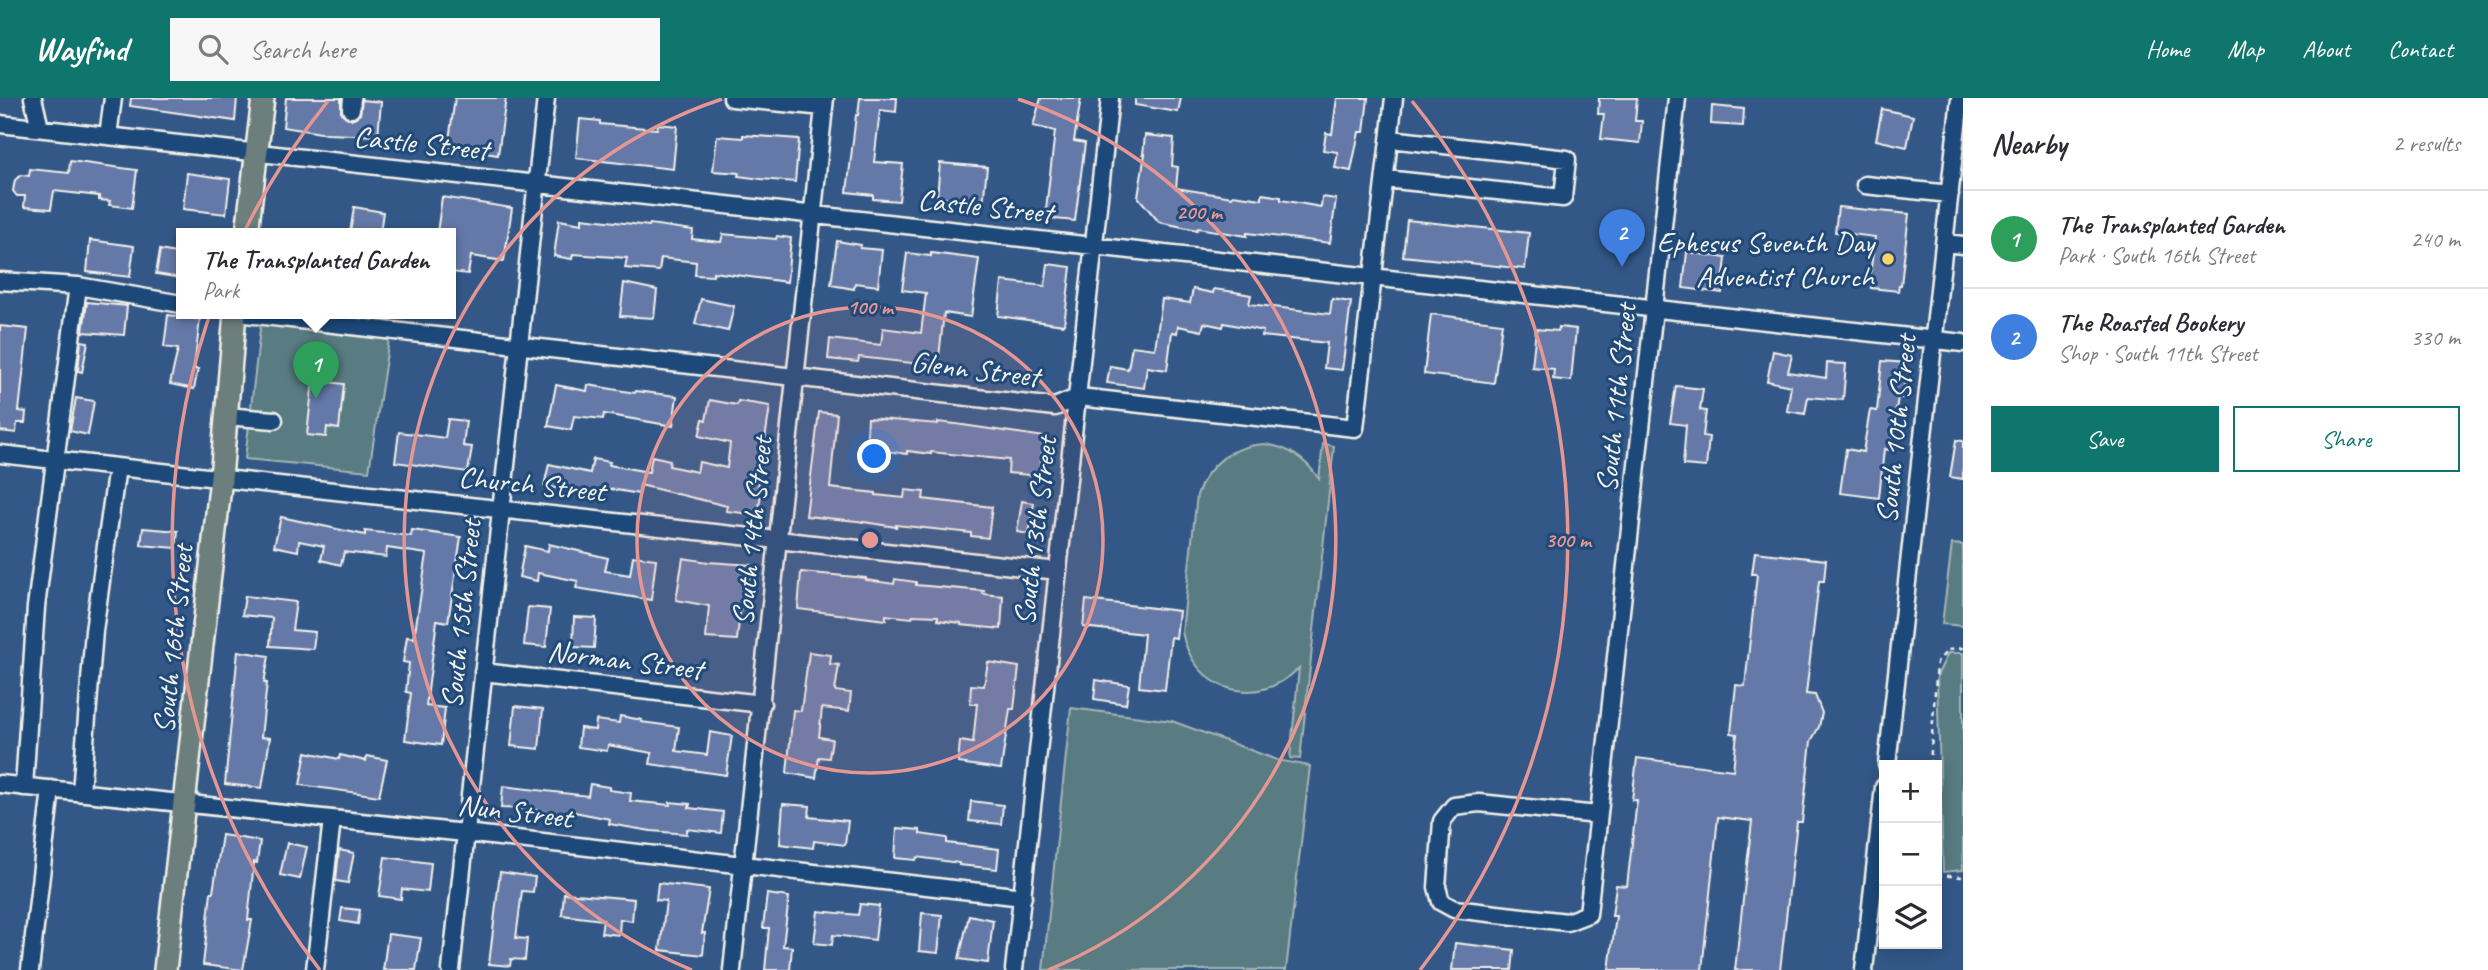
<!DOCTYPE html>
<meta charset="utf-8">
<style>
body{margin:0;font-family:Caveat,sans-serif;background:#f7f7f7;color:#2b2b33}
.controls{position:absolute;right:21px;bottom:21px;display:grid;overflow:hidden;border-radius:0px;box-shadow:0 4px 18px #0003}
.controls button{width:63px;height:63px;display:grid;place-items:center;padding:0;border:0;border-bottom:2px solid #e1e1e2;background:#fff;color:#2b2b33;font:35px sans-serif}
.you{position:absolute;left:875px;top:359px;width:24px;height:24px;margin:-18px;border:5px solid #fff;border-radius:50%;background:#1a73e8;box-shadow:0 0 0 10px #1a73e833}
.badge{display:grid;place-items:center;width:46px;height:46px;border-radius:50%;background:#0f766e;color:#fff;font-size:23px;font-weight:700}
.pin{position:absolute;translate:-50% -58px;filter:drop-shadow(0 2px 4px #0008)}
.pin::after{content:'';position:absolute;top:37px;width:24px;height:21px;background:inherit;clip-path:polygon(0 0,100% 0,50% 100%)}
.popup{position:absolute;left:176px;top:130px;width:280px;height:91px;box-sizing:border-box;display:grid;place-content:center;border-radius:0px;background:#fff;filter:drop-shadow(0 2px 5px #0005);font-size:23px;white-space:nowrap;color:#7c7c81}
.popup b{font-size:26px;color:#2b2b33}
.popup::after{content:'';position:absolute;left:50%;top:100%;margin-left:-14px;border:14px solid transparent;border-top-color:#fff}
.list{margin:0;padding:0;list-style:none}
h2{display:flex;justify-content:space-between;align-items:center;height:91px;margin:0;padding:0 28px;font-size:30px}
h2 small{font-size:23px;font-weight:400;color:#7c7c81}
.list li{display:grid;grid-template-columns:46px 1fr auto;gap:21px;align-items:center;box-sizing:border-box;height:98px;padding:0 28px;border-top:2px solid #e1e1e2}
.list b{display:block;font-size:26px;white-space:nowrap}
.list p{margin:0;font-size:23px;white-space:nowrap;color:#7c7c81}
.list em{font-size:23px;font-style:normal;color:#7c7c81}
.actions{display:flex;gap:14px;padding:21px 28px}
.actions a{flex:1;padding:16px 0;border:2px solid #0f766e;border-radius:0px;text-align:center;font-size:24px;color:#0f766e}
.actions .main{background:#0f766e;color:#fff}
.icon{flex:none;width:38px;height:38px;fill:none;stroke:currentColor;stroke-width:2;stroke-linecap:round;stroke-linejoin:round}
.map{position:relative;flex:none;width:1963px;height:872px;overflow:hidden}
header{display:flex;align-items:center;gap:42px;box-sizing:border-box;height:98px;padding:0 35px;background:#0f766e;color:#fff}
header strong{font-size:33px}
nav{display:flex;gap:38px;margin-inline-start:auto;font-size:24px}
.search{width:490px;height:63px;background:#f7f7f7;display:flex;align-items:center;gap:18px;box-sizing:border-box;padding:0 24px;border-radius:0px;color:#7c7c81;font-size:26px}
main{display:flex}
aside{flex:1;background:#fff}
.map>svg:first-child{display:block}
</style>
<header>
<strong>Wayfind</strong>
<div class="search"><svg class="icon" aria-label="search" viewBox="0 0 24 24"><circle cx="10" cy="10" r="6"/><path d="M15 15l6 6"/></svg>Search here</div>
<nav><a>Home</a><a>Map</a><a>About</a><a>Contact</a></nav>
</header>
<main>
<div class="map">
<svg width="1963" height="872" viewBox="0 0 1963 872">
<rect width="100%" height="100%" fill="#335888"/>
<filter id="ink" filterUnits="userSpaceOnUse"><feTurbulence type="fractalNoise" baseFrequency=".0143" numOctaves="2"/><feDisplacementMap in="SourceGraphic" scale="14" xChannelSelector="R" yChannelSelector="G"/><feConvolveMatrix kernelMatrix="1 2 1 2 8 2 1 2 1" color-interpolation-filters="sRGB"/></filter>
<g filter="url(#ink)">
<path fill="#597c82" stroke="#a6b6b5" stroke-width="2" d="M261 223 389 241 369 373 245 361Z
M1264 346C1289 349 1306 361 1319 381L1323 346 1334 348 1300 661 1290 660 1299 570C1256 613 1194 593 1182 534L1197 397C1208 366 1231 348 1264 346Z
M1952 446 1963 447V528L1942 526Z
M1948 555H1963V772L1943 774 1937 578Z
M1071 610 1172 623 1277 662 1310 668 1286 872H1043Z"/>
<path fill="#6579a9" stroke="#f4f1e8" stroke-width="2" d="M131 0H237L235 23 130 8Z
M286 0H341V15L351 21 360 16 362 2 381 4 378 38 327 36 283 29Z
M455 0H506L498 57 448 49Z
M860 0H897L896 14 880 12 874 64 903 66 899 103 873 101V97L847 94 856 17H858Z
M1041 0H1081L1074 43 1085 45 1075 123 1045 120 1055 33 1033 28Z
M1135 0H1181L1178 14 1135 7Z
M1337 0H1368L1364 34H1359L1351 73 1335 70 1338 54 1323 52 1326 35 1332 36Z
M1599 0H1637L1635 23H1642L1640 45 1601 41 1604 16H1598Z
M1712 8 1744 11 1743 28 1711 26Z
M1882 11 1913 18 1907 49 1876 42Z
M580 21 600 23V26L657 31 658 26 677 28 673 71 576 60Z
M743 37 799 41 795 84 761 81 738 78 739 75 713 73 717 38 743 40Z
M1145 37 1174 40 1172 68 1178 69 1176 90 1232 99 1233 97 1262 101V96L1281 99V102L1321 109 1322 99 1336 101 1330 145 1247 135V138L1198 130 1197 132 1159 124 1138 99 1145 56H1143Z
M70 63 137 72 132 110 109 107 110 103 99 102V98L54 93 51 111 24 109 25 98H17L13 93 15 82 21 77 29 78 30 71 69 75Z
M940 65 987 69 983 106 937 99Z
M187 75 230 81 226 116 183 111Z
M442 99 512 110 504 163 471 158 468 176 451 174V135H437Z
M354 109 383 114 380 135H350Z
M1838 109 1909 116 1901 187H1899L1898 193 1871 190 1872 184H1869L1875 139 1835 134Z
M582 120 649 128 650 126 693 132 692 141 721 144 723 136 776 141 777 138 791 140 787 184 713 174V178L695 177 696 164 661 160 659 173 625 170 627 160 573 156 572 161 554 158 559 122 582 126Z
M1407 122 1529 135 1525 171 1403 158Z
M90 142 134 148 130 179 87 174Z
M837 143 861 147 860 150 882 152 878 188 855 185 854 191 831 187Z
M160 152 181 156V180L156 176Z
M1687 154 1726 160 1722 195 1683 190Z
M907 155 931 158V155L979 161 971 219 944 215 938 268 859 259 858 264 828 261 830 241 881 247 883 230 921 235 926 195 902 192Z
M1048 166 1071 169 1064 227 998 218 1002 183 1045 188Z
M624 185 657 192 654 220 620 218Z
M1193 191 1213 195 1214 191 1235 194 1251 197 1249 206 1330 216 1332 201 1351 204 1342 272 1324 270 1327 245 1262 238 1263 233 1224 225 1223 229 1204 225 1202 233 1178 228 1177 235 1172 234 1167 272 1147 269 1144 290 1107 285 1110 268 1128 271 1132 248 1155 251 1162 201 1190 205Z
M701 201 734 208 728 233 695 226Z
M87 204 127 208 124 237 83 234Z
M1431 216 1502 225 1494 285 1424 276Z
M168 217 200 221 194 271H198L194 291 170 286 178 251 164 249Z
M0 228 28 231 19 313 26 314 25 325H17L16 335 0 333Z
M1559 229 1576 231 1571 283 1553 281 1554 271 1532 269 1536 231 1558 233Z
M81 243 88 244 82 274 78 273Z
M1773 253 1792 257 1788 274 1826 280 1827 265 1846 266 1843 302 1808 299 1805 316 1787 313 1791 288 1767 283Z
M1882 263 1907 265 1903 300 1898 299 1890 352 1884 351 1879 400 1840 395 1846 351 1863 354 1870 312 1877 313Z
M313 282 344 286 339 331 327 329 326 339 307 337Z
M556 287 587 293 588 287 635 295 636 293 677 298 673 328 604 316 603 321 574 318 571 332 548 328Z
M1676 288 1703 291 1700 312 1706 313 1703 338 1709 339 1706 369 1683 367 1686 327 1670 325Z
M76 300 94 303 88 337 70 333Z
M710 302 737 307 738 303 770 308 757 396H761L758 417 726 413 727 408 640 387 639 396 605 390 604 396 566 389V392L544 388 549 366 590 375 593 361 610 364 609 367 649 374 652 358 670 362 669 368 697 374 699 364 727 370 730 345 699 338 703 321 706 322Z
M819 314 837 316 830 390 876 395V397L904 400 905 392 924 394 923 401 992 409 988 440 971 438V435L896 427V429L857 423 806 418Z
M868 320 938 326V324L956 326 1045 339 1039 378 1008 375 1009 362 931 354V356L907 353V356L866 350Z
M448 321 466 323 463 348 472 349 468 374 395 364 399 334 445 340Z
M1956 342 1963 343V381L1950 379Z
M1022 403 1034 405 1029 436 1017 434Z
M281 419 365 437V433L411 438 412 432 461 439 448 524 437 522 426 608 445 610 441 647 405 642 411 595 406 594 409 565 403 564 407 539 414 540 427 456 387 450 386 459 344 454 341 467 321 462 324 448 299 443 298 453 274 448Z
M143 430 178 433 176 450 141 447Z
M549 446 608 460 605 473 630 477 633 458 656 461 651 502 576 490 578 483 538 475 537 483 519 479 525 448 548 453Z
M1755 454 1826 462 1824 483H1819L1806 596 1815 597 1822 615 1819 629 1811 643 1802 724H1797L1780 872H1735L1752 723 1718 719 1702 872H1609L1616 818H1612L1616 787 1627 788 1637 702H1632L1637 660 1733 672 1737 636 1731 635 1736 587 1745 588 1757 476H1752Z
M683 460 708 464 752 467 747 507 741 506 737 542 706 540 709 508 676 502Z
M801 474 866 480V482L894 486 895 481 916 484V487L984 493 983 496 1003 498 1001 531 961 527V525L938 522V518L913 517 912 520 886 517V522L798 511Z
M245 498 296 504 292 532 315 534 313 551 270 548 272 520 242 517Z
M1086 502 1179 513 1176 540 1171 539 1165 592 1139 589 1144 536 1083 529Z
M528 509 550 511 546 549 524 547Z
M574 519 596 520 594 550 573 549Z
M238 553 269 558 264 585H267L261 639 270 640 262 690 225 686Z
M809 554 831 557 830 566 839 567 835 593 851 595 849 613 822 610 819 639 832 641 829 660 819 659 816 680 787 675 793 612 801 613Z
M988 564 1019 569 1014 611H1010L1001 671 958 665 960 643 973 645 977 606H970L971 587 984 588Z
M1096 582 1129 587 1126 606 1094 601Z
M515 608 543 611 539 651 511 648Z
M620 618 642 622 641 624 679 629 676 653 707 657 710 634 732 638 726 677 650 666 652 655 608 647 607 653 578 649 580 630 595 632 596 622 619 625Z
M306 654 339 661 340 657 366 663 367 658 387 662 379 698 300 687Z
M590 686 609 689V692L631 695 630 703 670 707V704L690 706 689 710 723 714 721 735 687 731V736L651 733 609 726 610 721 574 714 573 718 528 711 501 710 503 688 588 698Z
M971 703 1003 707 1001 726 969 723Z
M783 706 810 708 809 719 848 723 845 747 814 743 813 750 780 746Z
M897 730 920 732V736L947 740V745L999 751 997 771 959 767V765L917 759 916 762 895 760Z
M222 737 260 743 257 765 254 764 248 822H252L243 872 203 867 211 794H213Z
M287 745 307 749 300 781 280 777Z
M339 752 354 755 348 785 336 783Z
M385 759 431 765 428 794 402 791 401 801 379 798Z
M500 774 535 779 533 794 522 793 516 840 527 841 525 862 511 861 510 868 489 866Z
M658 785 709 791 702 835H705L703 857 660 852 666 803 656 802Z
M564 795 634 801 632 823 620 821 619 837 601 835 603 822 562 817Z
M767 796 789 799 783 848 792 849 790 872H765L769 830H763Z
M860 806 879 808 875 842 833 837 832 847 814 845 818 813 858 817Z
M342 810 360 812 358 826 340 823Z
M922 815 942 817 938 855 919 853Z
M969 817 993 822 988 865 959 861Z
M388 836 421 840 416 872H383Z
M1455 845 1514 852 1512 872H1452Z"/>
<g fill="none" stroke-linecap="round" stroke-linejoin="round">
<g stroke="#f4f1e8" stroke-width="21">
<path id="minor" d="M33 0 40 30
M732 0 824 9
M351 11 352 0
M0 26 1963 245
M108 38 113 0
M1385 81 1563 100 1567 61 1390 41
M1865 87 1950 96
M1944 145 1963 147
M0 183 78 188 181 206
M237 215 1055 309 1079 299 1355 330 1394 0
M226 318 274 322
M0 356 1058 473
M483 574 762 606
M1887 667 1960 0
M0 686 465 735 1023 799
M24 689 36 509 78 188
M81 694 94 533 117 369
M1598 717 1479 705 1454 708 1442 723 1437 789 1441 804 1454 811 1567 824 1588 816 1677 0
M30 872 51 691
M315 872 332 721
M451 872 546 0
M732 872 825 0
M1014 872 1110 0
M1864 872 1884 689"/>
</g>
<g stroke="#f4f1e8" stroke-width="26">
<path id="major" d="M247 135 263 0
M165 872 221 380 235 215"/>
</g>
<path stroke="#f4f1e8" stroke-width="2.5" stroke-dasharray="5 5" stroke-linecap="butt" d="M1930 667 1937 564 1948 552 1963 550
M1937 777 1963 779"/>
<use href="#minor" stroke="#1f4a7a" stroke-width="16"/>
<use href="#major" stroke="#6c7f7c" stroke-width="21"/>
</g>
</g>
<circle cx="870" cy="442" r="233" fill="#e69792" fill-opacity=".12"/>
<g fill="none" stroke="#e69792" stroke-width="3.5">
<circle cx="870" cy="442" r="233"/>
<path d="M692 872A465 465 0 0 1 722 1M1018 1A465 465 0 0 1 1048 872"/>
<path d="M320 872A698 698 0 0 1 328 3M1412 3A698 698 0 0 1 1420 872"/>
</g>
<circle fill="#ffd166" stroke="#1f4a7a" stroke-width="2.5" cx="1888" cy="161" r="7"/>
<g text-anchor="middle" stroke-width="6" stroke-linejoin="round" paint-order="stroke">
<g font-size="30" fill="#f4f1e8" stroke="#1f4a7a">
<text transform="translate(421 45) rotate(6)" y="10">Castle Street</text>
<text transform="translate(985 108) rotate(6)" y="10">Castle Street</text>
<text transform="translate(975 271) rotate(7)" y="10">Glenn Street</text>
<text transform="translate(1616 300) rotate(-84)" y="10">South 11th Street</text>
<text transform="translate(1896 331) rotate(-84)" y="10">South 10th Street</text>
<text transform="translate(532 386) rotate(6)" y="10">Church Street</text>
<text transform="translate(752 433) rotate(-84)" y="10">South 14th Street</text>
<text transform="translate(1035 433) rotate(-83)" y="10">South 13th Street</text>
<text transform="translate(461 516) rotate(-84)" y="10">South 15th Street</text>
<text transform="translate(173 541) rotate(-84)" y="10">South 16th Street</text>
<text transform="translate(625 562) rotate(7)" y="10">Norman Street</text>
<text transform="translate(515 713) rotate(7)" y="10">Nun Street</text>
</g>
<g font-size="30" fill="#f4f1e8" stroke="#1f4a7a" text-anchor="end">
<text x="1874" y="154">Ephesus Seventh Day<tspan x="1874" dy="34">Adventist Church</tspan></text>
</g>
</g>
<circle cx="870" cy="442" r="10" fill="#e69792" stroke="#1f4a7a" stroke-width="3.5"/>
<g font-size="21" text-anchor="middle" font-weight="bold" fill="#e69792" stroke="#1f4a7a" stroke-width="6" stroke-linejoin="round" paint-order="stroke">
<text x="1199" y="121">200 m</text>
<text x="870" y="216">100 m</text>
<text x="1568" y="449">300 m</text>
</g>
</svg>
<div class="controls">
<button>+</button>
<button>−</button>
<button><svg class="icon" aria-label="layers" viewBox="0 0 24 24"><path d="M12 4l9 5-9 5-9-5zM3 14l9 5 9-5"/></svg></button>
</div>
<div class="you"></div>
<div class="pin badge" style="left:316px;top:301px;background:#2e9e5b">1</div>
<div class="popup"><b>The Transplanted Garden</b>Park</div>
<div class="pin badge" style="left:1622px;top:169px;background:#3f7fe0">2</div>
</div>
<aside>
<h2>Nearby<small>2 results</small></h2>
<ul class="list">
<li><span class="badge" style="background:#2e9e5b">1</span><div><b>The Transplanted Garden</b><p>Park · South 16th Street</p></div><em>240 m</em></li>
<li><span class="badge" style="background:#3f7fe0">2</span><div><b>The Roasted Bookery</b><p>Shop · South 11th Street</p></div><em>330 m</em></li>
</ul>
<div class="actions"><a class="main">Save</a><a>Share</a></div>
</aside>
</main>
